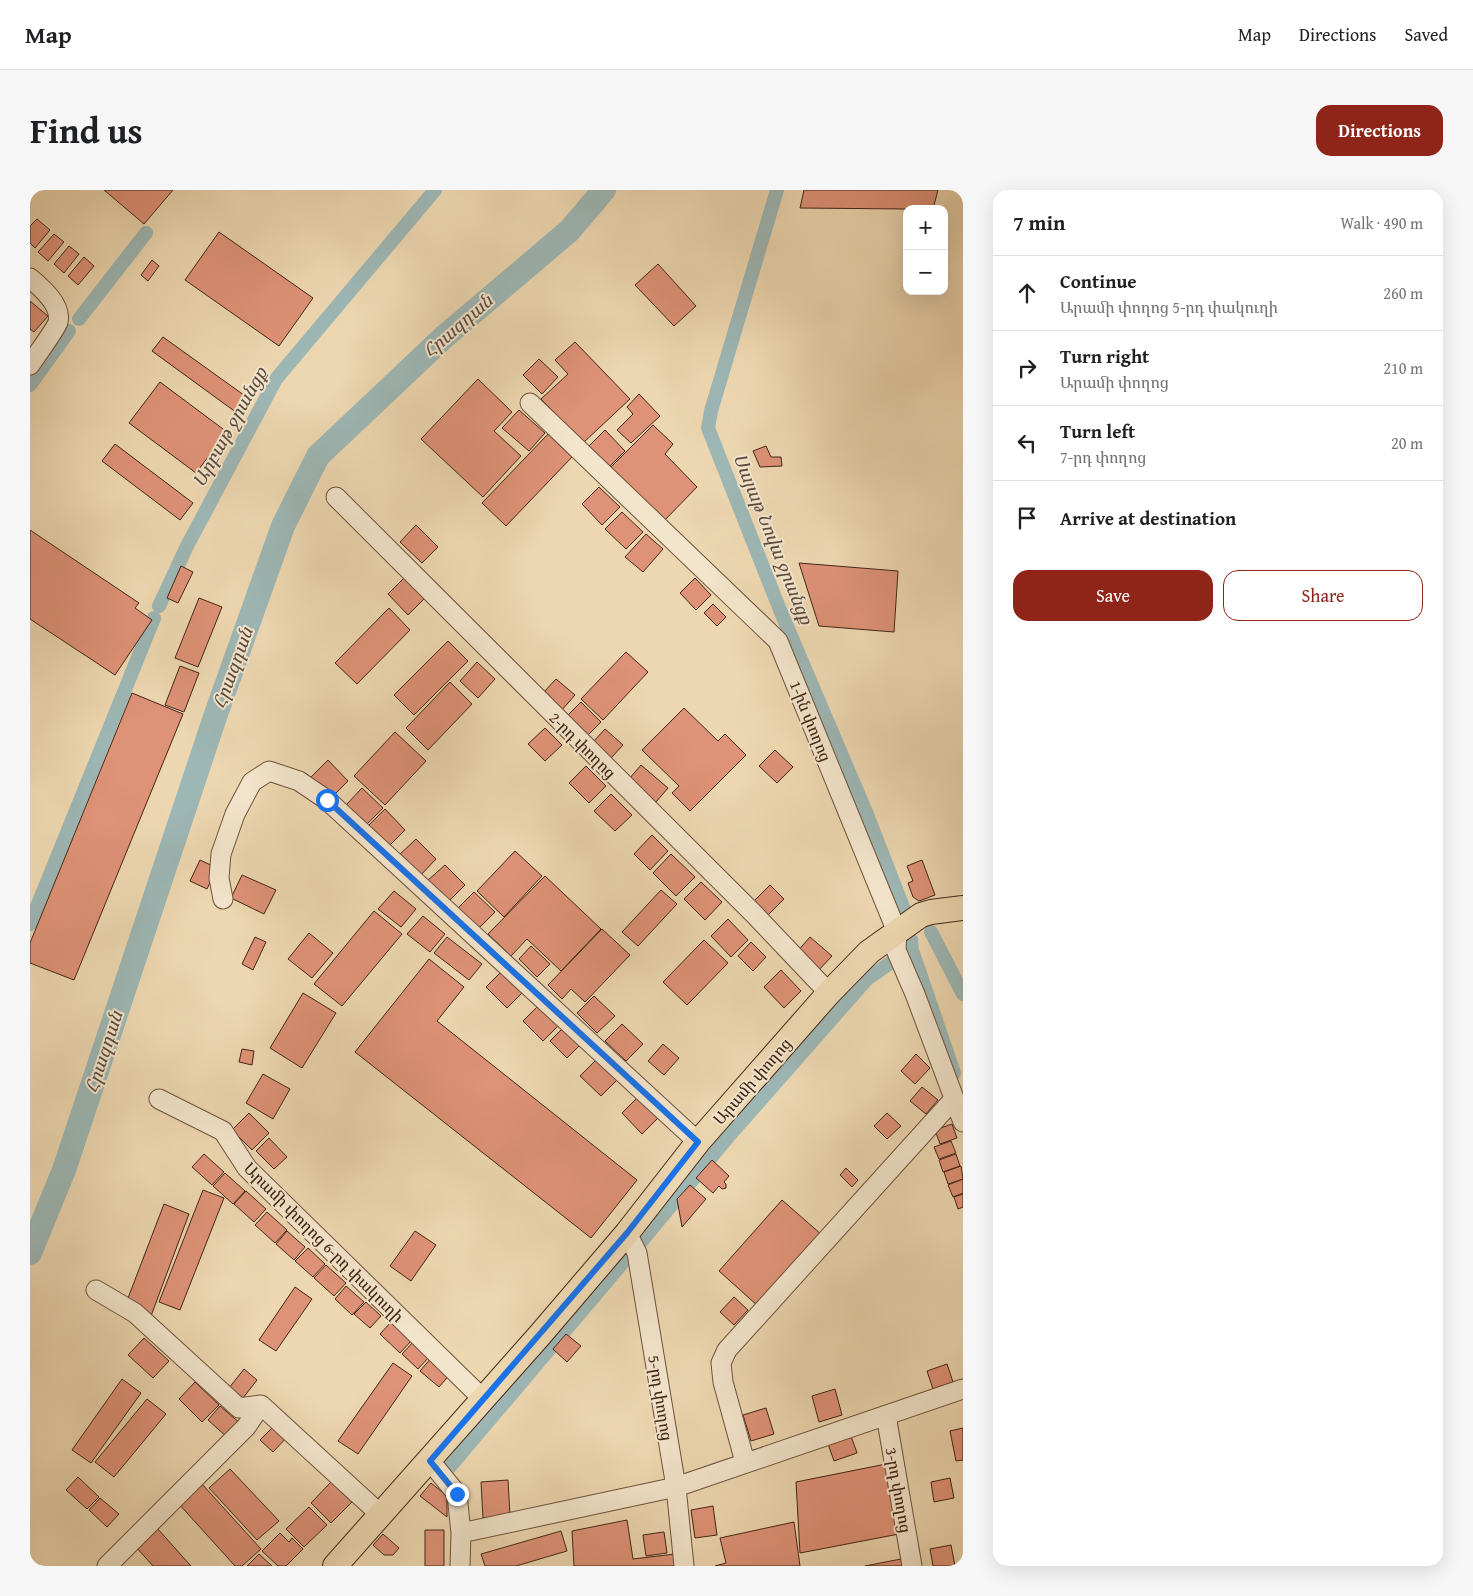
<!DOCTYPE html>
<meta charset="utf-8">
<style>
body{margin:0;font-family:"Gentium Book Plus","Noto Serif Armenian",serif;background:#f6f6f6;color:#202124}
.controls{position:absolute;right:15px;top:15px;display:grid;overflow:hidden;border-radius:10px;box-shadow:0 5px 20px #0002}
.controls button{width:45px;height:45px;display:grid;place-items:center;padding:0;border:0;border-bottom:1px solid #e0e0e0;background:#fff;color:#202124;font:25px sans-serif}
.stop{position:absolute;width:15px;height:15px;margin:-11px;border:4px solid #1a73e8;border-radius:50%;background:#fff}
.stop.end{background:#1a73e8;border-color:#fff;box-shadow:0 1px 5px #0008}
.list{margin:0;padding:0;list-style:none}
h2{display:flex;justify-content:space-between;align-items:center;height:65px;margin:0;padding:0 20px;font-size:21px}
h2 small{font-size:16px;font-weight:400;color:#757577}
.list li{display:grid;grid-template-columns:32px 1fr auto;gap:15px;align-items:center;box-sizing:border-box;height:75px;padding:0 20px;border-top:1px solid #e0e0e0}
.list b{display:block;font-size:19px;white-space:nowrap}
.list p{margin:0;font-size:16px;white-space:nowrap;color:#757577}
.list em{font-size:16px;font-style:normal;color:#757577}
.actions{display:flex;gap:10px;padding:15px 20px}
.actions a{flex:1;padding:11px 0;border:1px solid #8f2418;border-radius:15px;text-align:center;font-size:18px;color:#8f2418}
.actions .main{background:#8f2418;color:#fff}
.icon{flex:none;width:28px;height:28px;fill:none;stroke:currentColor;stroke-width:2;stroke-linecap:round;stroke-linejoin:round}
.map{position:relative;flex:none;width:933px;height:1376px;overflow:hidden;border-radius:15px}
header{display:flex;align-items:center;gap:30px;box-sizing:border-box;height:70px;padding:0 25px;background:#fff;border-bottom:1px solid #e0e0e0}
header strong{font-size:24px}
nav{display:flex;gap:28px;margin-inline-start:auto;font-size:18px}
.intro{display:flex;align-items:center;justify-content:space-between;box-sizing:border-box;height:120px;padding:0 30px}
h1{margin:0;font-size:35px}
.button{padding:12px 22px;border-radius:15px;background:#8f2418;color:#fff;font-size:18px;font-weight:700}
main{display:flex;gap:30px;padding:0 30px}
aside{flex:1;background:#fff;border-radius:15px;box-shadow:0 5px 20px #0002}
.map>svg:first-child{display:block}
</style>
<header>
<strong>Map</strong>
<nav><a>Map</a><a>Directions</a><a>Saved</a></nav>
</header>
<div class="intro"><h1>Find us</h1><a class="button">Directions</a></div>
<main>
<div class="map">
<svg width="933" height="1376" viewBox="0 0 933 1376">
<rect width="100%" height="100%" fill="#edd7b0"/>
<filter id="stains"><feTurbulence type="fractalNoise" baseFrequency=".004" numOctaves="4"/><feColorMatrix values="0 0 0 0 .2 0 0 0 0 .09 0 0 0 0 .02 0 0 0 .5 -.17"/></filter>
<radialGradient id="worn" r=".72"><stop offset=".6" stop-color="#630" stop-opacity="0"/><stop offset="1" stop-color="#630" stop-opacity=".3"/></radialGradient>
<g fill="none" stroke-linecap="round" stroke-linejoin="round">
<path stroke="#9db7b5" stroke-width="14" d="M747 0 681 221 678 238 750 420 836 622 875 722
M49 129 116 43
M0 195 39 141
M129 416 157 356 246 189 405 0
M0 734 124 428
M901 742 933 804
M881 750 882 760 924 883
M610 1053 698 947 837 789 866 769
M418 1279 600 1064"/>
<path stroke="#9db7b5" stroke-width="24" d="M0 1063 34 980 186 524 253 336 288 266 414 147 539 41 574 0"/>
</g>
<path fill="#de9277" stroke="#432516" d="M74 0H143L114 34Z
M774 0H908L903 19H877L770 18Z
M7 29 20 40 5 58 0 53V36Z
M189 42 283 108 249 156 155 90Z
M24 44 34 52 18 71 8 62Z
M39 56 49 64 34 83 24 74Z
M54 67 64 76 48 95 38 86Z
M122 70 129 76 118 91 111 85Z
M628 74 666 116 644 136 605 95Z
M0 111 18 126 4 142 0 139Z
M133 147 218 208 207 223 122 161Z
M545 152 600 209 553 253 511 209 538 184 525 170Z
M509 169 528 187 512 204 493 185Z
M448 189 482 222 464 241 491 266 453 307 391 249Z
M130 192 197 242 166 283 99 233Z
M609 204 630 226 601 253 587 240 603 224 597 217Z
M489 220 515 243 499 261 472 238Z
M623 235 643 254 635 264 667 297 631 334 577 281Z
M575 240 595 261 578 278 558 257Z
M518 244 542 267 476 336 452 313Z
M85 254 163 313 150 330 72 271Z
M736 256 741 267H751L752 276 730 277 723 261Z
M569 297 590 317 572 335 552 314Z
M592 322 613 342 596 359 575 339Z
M386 335 408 357 392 373 370 352Z
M0 340 109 413 105 418 122 430 85 485 0 429Z
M616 344 633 359 613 382 595 367Z
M769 373 868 381 864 442 789 436Z
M151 376 163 382 148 413 137 408Z
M375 387 395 408 378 425 358 404Z
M665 388 681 405 666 420 650 403Z
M169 408 192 417 168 477 145 468Z
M683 414 696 427 687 436 674 423Z
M359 418 380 440 327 494 305 473Z
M418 451 438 471 384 525 364 505Z
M596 462 618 482 573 530 551 509Z
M447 472 465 489 448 508 430 491Z
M150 476 169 483 154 522 135 515Z
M526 489 545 505 531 521 512 504Z
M420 492 442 514 398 560 376 538Z
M102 503 153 524 44 790 0 773V753Z
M551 512 571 532 554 549 534 529Z
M654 518 688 551 695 544 716 565 660 621 642 603 649 596 612 560Z
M515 538 532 555 515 571 498 554Z
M575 539 593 555 581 568 563 552Z
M365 542 396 571 355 615 324 586Z
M745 560 763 577 747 593 729 576Z
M298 570 318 591 301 608 281 587Z
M611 575 638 598 626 612 599 589Z
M556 576 576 596 559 613 539 593Z
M332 598 353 618 336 635 316 615Z
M581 604 602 625 585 641 564 621Z
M355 619 375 640 358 657 338 636Z
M622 645 638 661 620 680 604 664Z
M386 649 406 669 389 687 368 666Z
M485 661 512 686 474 727 447 701Z
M641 664 665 687 646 706 623 683Z
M170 670 187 678 177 699 160 691Z
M892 670 905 705 889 711 883 707 878 693 883 691 877 676Z
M415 675 435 695 418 712 397 691Z
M212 685 246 700 234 724 201 708Z
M515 686 571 739 531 781 497 749 481 766 458 744Z
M671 692 692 712 675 730 654 709Z
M740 695 754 709 738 725 724 711Z
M631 700 647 714 608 756 592 742Z
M364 701 386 719 371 737 348 719Z
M444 702 465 722 448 739 427 719Z
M344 721 372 744 312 816 284 794Z
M393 726 415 744 400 762 377 744Z
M698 729 718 750 701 767 681 746Z
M572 739 600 765 555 812 541 799 532 809 518 795Z
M279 743 303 763 282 788 258 769Z
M225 747 236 752 223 780 212 774Z
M417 747 452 774 439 790 404 763Z
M780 747 802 766 786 783 765 764Z
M674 750 698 773 657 815 633 792Z
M721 752 736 767 723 781 708 766Z
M501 756 520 774 507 787 489 769Z
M399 769 434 797 407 831 607 990 561 1048 325 862Z
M473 780 494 801 477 818 456 797Z
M751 780 771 801 754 818 734 797Z
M273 803 306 823 272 878 240 858Z
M564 806 585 826 567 843 547 823Z
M510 814 530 834 513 851 493 831Z
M592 834 613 854 596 871 575 851Z
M533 838 550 855 537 868 520 851Z
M633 854 649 868 634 885 618 871Z
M212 859 224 861 222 875 209 872Z
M886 864 900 878 885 894 871 881Z
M567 869 588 889 571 906 550 886Z
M233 884 260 899 243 929 216 913Z
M892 897 908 910 896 924 880 911Z
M609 906 629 927 612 944 592 923Z
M219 923 239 943 222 960 202 940Z
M857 923 871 936 857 949 844 936Z
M922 934 927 948 910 954 905 940Z
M239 948 257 967 244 979 226 961Z
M921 951 926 963 909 969 904 957Z
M174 964 194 982 182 995 162 977Z
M926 964 930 976 913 982 909 970Z
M682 970 699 986 694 992 696 994V998L692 999 689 996 683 1003 666 988Z
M931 976 933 989 918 994 914 982Z
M816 978 828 990 822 997 810 985Z
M195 983 215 1001 203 1014 183 996Z
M933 989V1003L923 1007 918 995Z
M660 995 676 1009 652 1037 647 1009Z
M173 1000 194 1008 150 1120 129 1112Z
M216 1001 236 1019 224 1032 204 1014Z
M933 1004V1017L928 1019 924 1007Z
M752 1010 792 1045 729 1117 689 1081Z
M134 1014 159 1024 121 1126 95 1116Z
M237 1022 257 1040 245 1053 225 1035Z
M257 1041 275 1057 264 1070 246 1054Z
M385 1041 406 1055 381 1091 360 1076Z
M278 1058 295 1074 283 1087 265 1071Z
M296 1075 316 1093 304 1106 284 1088Z
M316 1096 334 1112 322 1125 305 1109Z
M265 1097 282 1109 246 1161 229 1150Z
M704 1107 718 1120 704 1135 690 1122Z
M336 1112 351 1126 340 1138 324 1124Z
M362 1131 382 1150 370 1163 350 1144Z
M536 1144 551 1156 537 1172 523 1159Z
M114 1148 139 1171 123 1188 98 1165Z
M384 1151 400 1166 388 1179 372 1164Z
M402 1167 421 1183 409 1197 390 1181Z
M363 1173 382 1186 328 1264 308 1251Z
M917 1174 923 1192 903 1199 897 1181Z
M214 1179 227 1190 213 1208 199 1198Z
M92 1189 111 1203 61 1273 42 1260Z
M165 1192 189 1215 172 1232 149 1209Z
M805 1199 812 1225 789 1232 782 1206Z
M117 1209 136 1224 84 1287 65 1272Z
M190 1216 211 1234 198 1248 178 1230Z
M736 1218 744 1244 721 1251 713 1225Z
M247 1233 259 1245 243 1262 230 1250Z
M933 1238V1270L926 1271 920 1241Z
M821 1246 827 1263 804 1271 798 1254Z
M856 1274 869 1344 770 1363 766 1292Z
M200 1279 249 1331 227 1350 179 1298Z
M48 1287 69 1307 57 1319 36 1300Z
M920 1288 924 1308 904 1312 901 1292Z
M478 1290 480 1326 453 1328 451 1292Z
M301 1292 322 1312 301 1333 281 1313Z
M171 1293 231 1359 212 1376H205L148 1313Z
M401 1293 417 1306V1327L390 1306Z
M70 1308 89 1324 77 1337 59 1320Z
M683 1316 687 1345 665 1348 661 1320Z
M279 1317 297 1335 274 1357 256 1339Z
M597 1330 603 1369 645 1364 646 1376H544L542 1341Z
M764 1332 770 1376H685L696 1373 690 1348Z
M127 1338 161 1376H123L106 1357Z
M395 1340H414V1376H395Z
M531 1341 537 1361 486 1376H455L451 1364Z
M634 1342 637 1363 616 1366 613 1345Z
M250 1343 259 1352 262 1348 273 1359 256 1376H248L232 1361Z
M353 1344 369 1358 363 1365H354L343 1355Z
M921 1355 925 1376H903L900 1359Z
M229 1364 242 1376H217Z
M871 1369 872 1376H835Z"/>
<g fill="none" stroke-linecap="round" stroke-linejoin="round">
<g stroke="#6e523c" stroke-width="21">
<path id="minor" d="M0 88C12 98 32 115 28 132 26 139 5 167 0 175
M500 213 748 451 867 742 866 760 885 804 933 932
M306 307 723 723 799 803
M193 709 189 688 191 664 205 624 222 592 239 581 269 591 297 610 668 952
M129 909 193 941 217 978 453 1209
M597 1043 607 1063 646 1297 654 1376
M66 1100 105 1123 209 1218 231 1215 351 1325
M856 1225 882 1376
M400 1271 427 1304 431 1343 430 1376
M715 1272 693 1192 691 1173 697 1160 924 909
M431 1343 646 1297 933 1199
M77 1376 216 1237 231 1215"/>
</g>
<g stroke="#432516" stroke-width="26">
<path id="major" d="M305 1376 509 1146 597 1043 668 952 799 803 839 762 891 725 901 722 933 718"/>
</g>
<use href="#minor" stroke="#f3e5cc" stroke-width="19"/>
<use href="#major" stroke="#edd7b0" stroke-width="24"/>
</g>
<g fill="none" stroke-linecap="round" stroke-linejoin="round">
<path stroke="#1a73e8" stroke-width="6" d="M297 610 668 952 597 1043 400 1271 427 1304"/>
</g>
<g text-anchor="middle" stroke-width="4" stroke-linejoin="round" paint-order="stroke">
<g font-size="16" fill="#432516" stroke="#f3e5cc">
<text transform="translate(781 531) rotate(68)" y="6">1-ին փողոց</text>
<text transform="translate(553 555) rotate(45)" y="6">2-րդ փողոց</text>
<text transform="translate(722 891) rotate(-49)" y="6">Արամի փողոց</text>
<text transform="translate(294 1052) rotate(45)" y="6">Արամի փողոց 6-րդ փակուղի</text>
<text transform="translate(631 1208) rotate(81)" y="6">5-րդ փողոց</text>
<text transform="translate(869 1300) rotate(80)" y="6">3-րդ փողոց</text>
</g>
<g font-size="18" font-style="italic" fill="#5a4a3e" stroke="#f3e5cc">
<text transform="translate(428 136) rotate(-41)" y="6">Հրազդան</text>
<text transform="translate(200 237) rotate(-61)" y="6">Արբաթ ջրանցք</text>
<text transform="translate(743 349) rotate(68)" y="6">Սայաթ Նովա ջրանցք</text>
<text transform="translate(203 478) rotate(-70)" y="6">Հրազդան</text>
<text transform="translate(74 862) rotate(-72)" y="6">Հրազդան</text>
</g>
</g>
<rect width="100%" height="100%" filter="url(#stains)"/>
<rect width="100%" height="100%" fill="url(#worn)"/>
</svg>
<div class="controls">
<button>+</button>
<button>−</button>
</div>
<div class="stop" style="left:297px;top:610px"></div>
<div class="stop end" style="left:427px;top:1304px"></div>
</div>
<aside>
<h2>7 min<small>Walk · 490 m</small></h2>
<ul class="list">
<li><svg class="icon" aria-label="ahead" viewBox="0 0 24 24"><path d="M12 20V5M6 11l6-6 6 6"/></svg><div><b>Continue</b><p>Արամի փողոց 5-րդ փակուղի</p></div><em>260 m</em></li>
<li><svg class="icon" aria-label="right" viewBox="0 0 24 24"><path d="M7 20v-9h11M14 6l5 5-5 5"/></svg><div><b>Turn right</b><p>Արամի փողոց</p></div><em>210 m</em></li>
<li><svg class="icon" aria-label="left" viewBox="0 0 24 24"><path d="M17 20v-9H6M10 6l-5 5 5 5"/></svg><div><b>Turn left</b><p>7-րդ փողոց</p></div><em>20 m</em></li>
<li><svg class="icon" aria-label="arrive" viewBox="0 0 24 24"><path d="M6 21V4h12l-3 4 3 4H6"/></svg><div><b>Arrive at destination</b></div></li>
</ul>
<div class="actions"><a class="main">Save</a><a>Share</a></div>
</aside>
</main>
